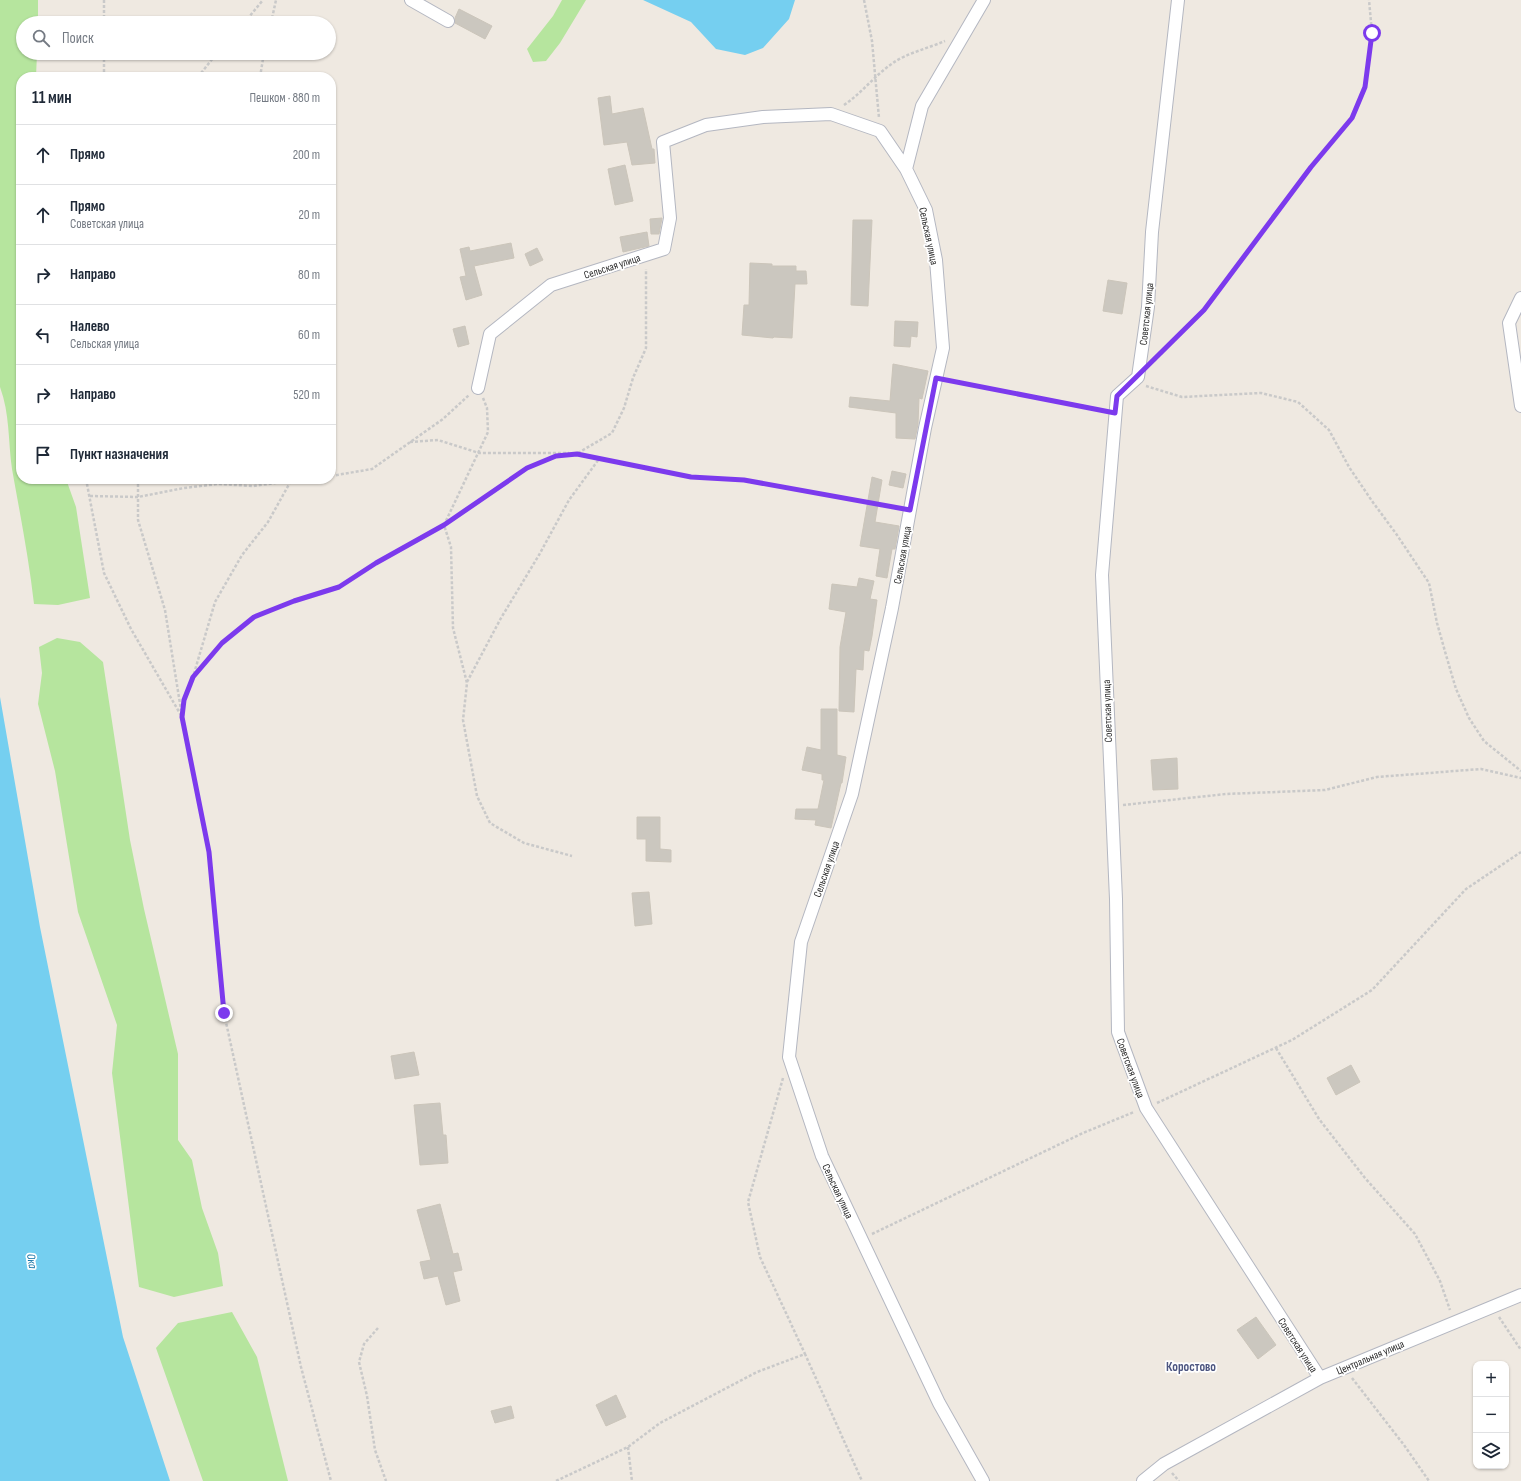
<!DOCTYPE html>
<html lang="ru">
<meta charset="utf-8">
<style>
body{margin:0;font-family:"Sofia Sans Condensed",sans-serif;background:#f6f6f7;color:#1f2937}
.controls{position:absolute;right:12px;bottom:12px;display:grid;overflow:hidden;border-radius:8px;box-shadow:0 1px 3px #0004}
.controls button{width:36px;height:36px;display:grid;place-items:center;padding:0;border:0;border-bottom:1px solid #e0e1e3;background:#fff;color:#1f2937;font:20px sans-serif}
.stop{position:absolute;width:12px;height:12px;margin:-9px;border:3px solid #7c3aed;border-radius:50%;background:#fff}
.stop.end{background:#7c3aed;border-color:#fff;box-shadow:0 1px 4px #0008}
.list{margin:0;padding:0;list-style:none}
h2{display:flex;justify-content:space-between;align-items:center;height:52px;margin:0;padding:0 16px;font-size:17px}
h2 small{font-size:13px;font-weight:400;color:#747a83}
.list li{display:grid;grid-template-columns:26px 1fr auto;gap:12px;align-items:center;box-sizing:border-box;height:60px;padding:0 16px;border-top:1px solid #e0e1e3}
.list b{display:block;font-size:15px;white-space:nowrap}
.list p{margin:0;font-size:13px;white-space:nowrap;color:#747a83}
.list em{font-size:13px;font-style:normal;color:#747a83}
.icon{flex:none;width:22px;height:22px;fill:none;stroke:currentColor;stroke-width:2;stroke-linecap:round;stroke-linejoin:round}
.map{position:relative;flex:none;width:1521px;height:1481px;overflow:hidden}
.search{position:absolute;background:#fff;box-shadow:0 1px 3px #0004;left:16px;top:16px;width:320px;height:44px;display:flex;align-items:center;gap:10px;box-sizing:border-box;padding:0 14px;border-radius:22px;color:#747a83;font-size:15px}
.panel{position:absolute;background:#fff;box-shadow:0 1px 3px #0004;left:16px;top:72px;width:320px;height:412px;border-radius:16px}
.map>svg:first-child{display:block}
</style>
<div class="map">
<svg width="1521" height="1481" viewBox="0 0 1521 1481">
<rect width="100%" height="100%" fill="#efe9e1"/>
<path fill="#b6e59e" d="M0 0H38V23H23V53H37L36 77H21V479H66L76 507 90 598 58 605 34 604C29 559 20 514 12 469 8 441 10 414 0 387Z
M562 0H586L560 43 546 61 533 62 527 49 553 16Z
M57 638 80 642 103 662 130 840 144 909 178 1054V1140L192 1160 202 1208 218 1253 223 1286 174 1297 139 1287 112 1073 117 1025 78 912 55 771 38 704 42 673 39 647Z
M232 1312 257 1357 288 1481H203L156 1348 178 1323Z"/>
<path fill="#75cff0" d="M643 0H795L789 19 763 48 745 55 716 49 691 22Z
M0 697 40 927 123 1337 170 1481H0Z"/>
<path fill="#cbc7bf" stroke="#cbc5ba" d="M459 9 492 26 485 39 455 23V18Z
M610 96 612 114 643 108 652 149H654L655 163 632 165 627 142 604 145 598 98Z
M625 165 633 201 615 205 608 169Z
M662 218 659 234H651L650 219Z
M853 220H872L868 306 851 305Z
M647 232 649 246 623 252 620 237Z
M511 243 514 258 474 266 482 295 466 300 460 277 466 276 460 249 469 247 470 251Z
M537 248 543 260 530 266 525 254Z
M750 263 772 264V266H796V271H806L807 284H795L792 338 774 337 773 338 742 335 744 305H749Z
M1108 280 1127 283 1122 314 1103 311Z
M895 321 918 322 917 337 911 336 910 347 894 346Z
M465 326 469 344 458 347 453 329Z
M893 364 928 371 922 399 919 398 918 424 915 439 896 438V413L849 407 850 397 890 401Z
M892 471 906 474 903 488 889 485Z
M872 477 882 480 875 522 899 526 895 549H892L887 578 876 576 880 549 860 546Z
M859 578 874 581 870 599 877 600 872 636 869 651 864 650 863 670 856 669 854 712 839 711 840 647 846 612 829 609 832 584 857 587Z
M821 709H837V755L846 757 842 783H841L831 828 815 825 816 820 795 819 796 809H818L824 780H822V774L802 770 807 747 821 750Z
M1177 758 1178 789 1153 790 1151 760Z
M637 817H660V849L671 850V862L646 861V839H637Z
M649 892 652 924 635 926 632 893Z
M414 1052 419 1075 395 1079 391 1056Z
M1351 1065 1360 1082 1336 1095 1327 1078Z
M440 1103 443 1135H446L448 1163 420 1165 414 1105Z
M440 1204 453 1254 458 1253 462 1270 453 1272 460 1301 446 1305 438 1276 424 1279 420 1262 431 1260 417 1210Z
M1256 1317 1276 1345 1258 1359 1237 1330Z
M616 1395 626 1417 606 1426 596 1405Z
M511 1406 514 1418 495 1423 491 1411Z"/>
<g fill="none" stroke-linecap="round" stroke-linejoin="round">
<g stroke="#b4b7c1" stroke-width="14">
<path id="street" d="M411 0 448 21
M1178 0 1152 232 1148 307 1138 377 1117 396 1102 575 1116 899 1118 1032 1146 1108 1320 1378
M906 169 922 106 984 0
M1521 298 1509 323 1521 406
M478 388 490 334 551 285 664 249 670 218 663 142 706 125 763 117 831 114 880 131 906 169 926 210 936 260 943 348 925 428 892 608 852 794 801 942 789 1057 822 1156 939 1403 983 1481
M1143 1481 1164 1464 1320 1378 1521 1295"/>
</g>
<path stroke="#c9c9c9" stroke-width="2.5" stroke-dasharray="3 2" stroke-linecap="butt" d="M864 0 872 41 879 118
M104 23V0
M244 23 263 0
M271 23 276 0
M104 77V53
M198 77 217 53
M260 77 264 53
M844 105C862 93 875 75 893 63 907 53 929 48 945 41
M1154 361 1204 310 1311 167 1352 118 1365 87 1372 33 1369 0
M948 380 1104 410
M1146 386 1182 397 1261 393 1298 402 1329 430 1349 467 1372 501 1397 535 1429 583 1437 623 1446 655 1456 689 1469 718 1484 741 1521 771
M483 398 487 408 488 432 444 525 451 547 453 628 467 683 463 720 477 796 490 823 524 843 572 856
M410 442 438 440 479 453H569
M578 453 612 433 624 408 633 378 646 348V269
M331 476 372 469 443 419 469 395
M86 479 104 573 131 629 182 717 209 852 224 1013 301 1367 331 1481
M138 479V520L165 610 181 710
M90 496 138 497 184 488 218 484 253 486 305 479
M193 677 222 643 254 617 294 601 339 587 376 563 444 525 527 468 556 456 577 454 691 477 744 480 898 508
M467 682 501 618 539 555 569 500 599 459
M182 717 184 700 193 677 215 602 242 555 268 522 292 479
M1123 805 1226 794 1325 790 1377 777 1481 769 1521 778
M1276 1048 1319 1119 1365 1178 1415 1234 1440 1281 1450 1310
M783 1078 748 1202 760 1257 805 1354
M1157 1103 1292 1040 1372 990 1466 889 1521 852
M872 1234 1083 1133 1134 1112
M1499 1317 1521 1350
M378 1328 364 1344 359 1362 367 1396 375 1450 386 1481
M1352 1378 1404 1445 1429 1481
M628 1447 632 1481
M1172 1473 1179 1481
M556 1481 628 1447 660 1423 757 1372 805 1354 862 1481"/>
<use href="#street" stroke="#fff" stroke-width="12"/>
</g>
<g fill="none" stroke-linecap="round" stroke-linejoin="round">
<path stroke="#7c3aed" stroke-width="5" d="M224 1013 209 852 182 717 184 700 193 677 222 643 254 617 294 601 339 587 376 563 444 525 527 468 556 456 577 454 691 477 744 480 910 510 936 378 1115 413 1117 396 1204 310 1311 167 1352 118 1365 87 1372 33"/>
</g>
<g text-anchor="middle" stroke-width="3.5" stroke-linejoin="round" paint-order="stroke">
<g font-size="11" fill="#2e2e2e" stroke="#fff">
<text transform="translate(929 236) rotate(78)" y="4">Сельская улица</text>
<text transform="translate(612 266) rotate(-18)" y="4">Сельская улица</text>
<text transform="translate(1146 314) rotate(-84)" y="4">Советская улица</text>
<text transform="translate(902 555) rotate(-80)" y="4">Сельская улица</text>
<text transform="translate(1107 711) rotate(-92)" y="4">Советская улица</text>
<text transform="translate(826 869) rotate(-71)" y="4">Сельская улица</text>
<text transform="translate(1131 1068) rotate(70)" y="4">Советская улица</text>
<text transform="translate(838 1191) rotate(65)" y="4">Сельская улица</text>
<text transform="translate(1298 1345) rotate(57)" y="4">Советская улица</text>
<text transform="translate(1370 1357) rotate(-23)" y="4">Центральная улица</text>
</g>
<g font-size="12" font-style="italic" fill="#0d6fa3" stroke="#fff">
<text transform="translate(32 1261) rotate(82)" y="4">Ока</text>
</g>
<g font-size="13" font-weight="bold" fill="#4d5680" stroke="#fff">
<text x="1191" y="1371">Коростово</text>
</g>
</g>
</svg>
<div class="controls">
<button>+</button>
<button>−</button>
<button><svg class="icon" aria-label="layers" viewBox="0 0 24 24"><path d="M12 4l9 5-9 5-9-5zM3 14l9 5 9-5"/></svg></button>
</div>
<div class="stop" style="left:1372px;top:33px"></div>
<div class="stop end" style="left:224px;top:1013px"></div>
<div class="search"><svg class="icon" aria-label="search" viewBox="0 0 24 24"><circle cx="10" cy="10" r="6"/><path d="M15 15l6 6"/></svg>Поиск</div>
<section class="panel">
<h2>11 мин<small>Пешком · 880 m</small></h2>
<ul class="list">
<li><svg class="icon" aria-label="ahead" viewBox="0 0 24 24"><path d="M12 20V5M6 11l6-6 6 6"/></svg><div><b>Прямо</b></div><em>200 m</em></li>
<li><svg class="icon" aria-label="ahead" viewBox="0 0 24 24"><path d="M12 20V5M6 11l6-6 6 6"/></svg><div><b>Прямо</b><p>Советская улица</p></div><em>20 m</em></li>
<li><svg class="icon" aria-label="right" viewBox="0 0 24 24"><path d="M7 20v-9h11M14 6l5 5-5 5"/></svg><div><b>Направо</b></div><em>80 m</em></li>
<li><svg class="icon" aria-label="left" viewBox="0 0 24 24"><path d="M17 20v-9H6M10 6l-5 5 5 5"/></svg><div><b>Налево</b><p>Сельская улица</p></div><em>60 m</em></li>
<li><svg class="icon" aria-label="right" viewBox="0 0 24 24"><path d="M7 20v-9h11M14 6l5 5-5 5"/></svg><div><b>Направо</b></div><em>520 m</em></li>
<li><svg class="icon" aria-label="arrive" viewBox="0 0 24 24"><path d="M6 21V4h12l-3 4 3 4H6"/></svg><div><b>Пункт назначения</b></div></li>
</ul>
</section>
</div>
